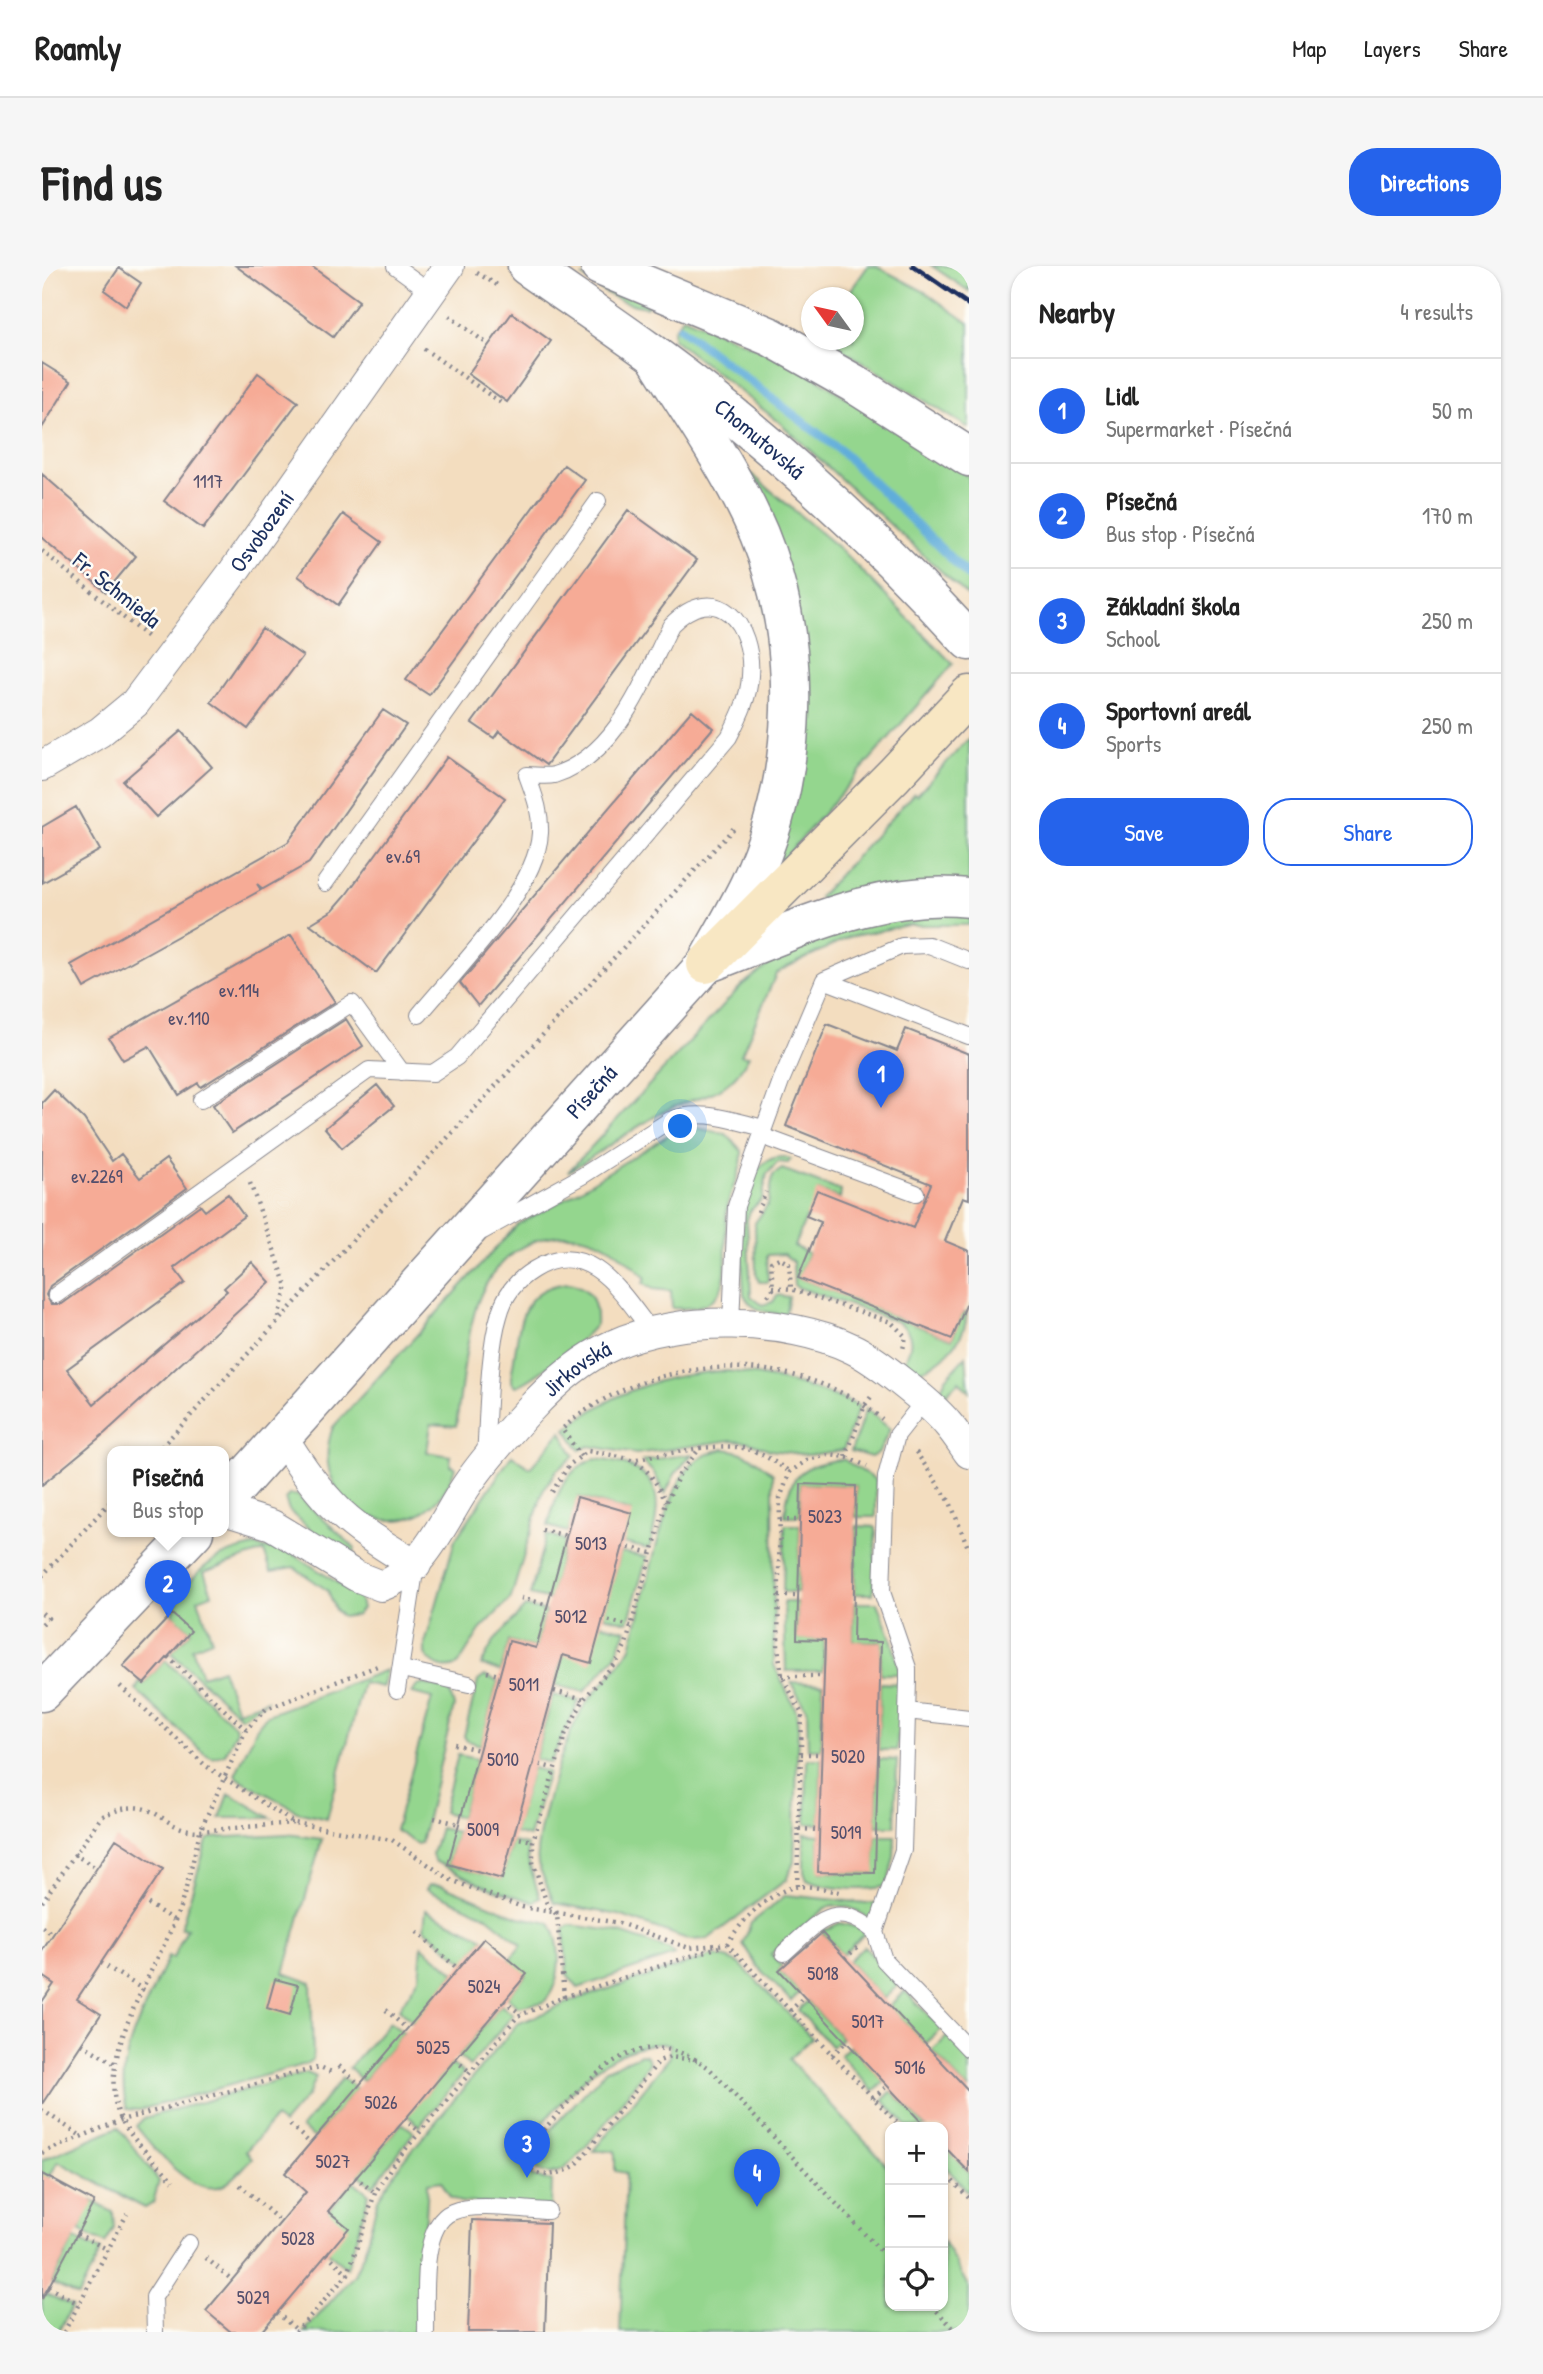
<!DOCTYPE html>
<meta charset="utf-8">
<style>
body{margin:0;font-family:"Patrick Hand",sans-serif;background:#f6f6f6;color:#222}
.controls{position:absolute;right:21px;bottom:21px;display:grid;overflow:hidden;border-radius:14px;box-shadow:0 2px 5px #0004}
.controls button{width:63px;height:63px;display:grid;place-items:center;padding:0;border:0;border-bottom:2px solid #e0e0e0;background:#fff;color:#222;font:35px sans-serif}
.compass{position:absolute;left:759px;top:21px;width:63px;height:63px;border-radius:50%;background:#fff;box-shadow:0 2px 5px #0004;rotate:303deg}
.you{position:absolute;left:639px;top:861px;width:24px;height:24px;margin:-18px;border:5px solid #fff;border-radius:50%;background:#1a73e8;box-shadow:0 0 0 10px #1a73e833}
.badge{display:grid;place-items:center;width:46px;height:46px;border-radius:50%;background:#2563eb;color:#fff;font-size:23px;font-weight:700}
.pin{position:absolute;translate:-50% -58px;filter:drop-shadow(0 2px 4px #0008)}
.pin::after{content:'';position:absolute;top:37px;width:24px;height:21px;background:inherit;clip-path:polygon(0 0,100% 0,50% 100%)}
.popup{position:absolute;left:65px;top:1180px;width:122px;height:91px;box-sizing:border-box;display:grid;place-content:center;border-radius:14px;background:#fff;filter:drop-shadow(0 2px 5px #0005);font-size:23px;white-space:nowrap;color:#767676}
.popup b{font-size:26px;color:#222}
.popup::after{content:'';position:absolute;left:50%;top:100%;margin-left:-14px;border:14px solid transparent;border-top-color:#fff}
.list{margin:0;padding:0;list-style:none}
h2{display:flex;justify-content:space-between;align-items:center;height:91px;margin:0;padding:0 28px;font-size:30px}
h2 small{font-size:23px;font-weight:400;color:#767676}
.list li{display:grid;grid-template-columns:46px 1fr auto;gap:21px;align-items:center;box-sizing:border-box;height:105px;padding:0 28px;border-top:2px solid #e0e0e0}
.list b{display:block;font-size:26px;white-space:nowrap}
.list p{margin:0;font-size:23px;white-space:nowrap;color:#767676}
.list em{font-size:23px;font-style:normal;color:#767676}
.actions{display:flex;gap:14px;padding:21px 28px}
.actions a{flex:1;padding:16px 0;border:2px solid #2563eb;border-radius:28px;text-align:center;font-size:24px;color:#2563eb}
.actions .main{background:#2563eb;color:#fff}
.icon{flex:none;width:38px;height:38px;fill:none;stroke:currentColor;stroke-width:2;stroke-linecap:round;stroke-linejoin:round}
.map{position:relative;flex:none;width:927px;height:2066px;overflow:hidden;border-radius:28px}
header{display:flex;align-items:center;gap:42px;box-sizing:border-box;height:98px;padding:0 35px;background:#fff;border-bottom:2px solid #e0e0e0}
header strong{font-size:33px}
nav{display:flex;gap:38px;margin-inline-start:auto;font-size:24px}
.intro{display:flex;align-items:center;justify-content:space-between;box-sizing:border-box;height:168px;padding:0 42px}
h1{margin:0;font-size:49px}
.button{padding:18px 32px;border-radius:28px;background:#2563eb;color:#fff;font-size:24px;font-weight:700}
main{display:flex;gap:42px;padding:0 42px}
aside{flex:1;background:#fff;border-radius:28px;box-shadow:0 2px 5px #0004}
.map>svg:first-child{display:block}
</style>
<header>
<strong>Roamly</strong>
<nav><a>Map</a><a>Layers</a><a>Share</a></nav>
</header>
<div class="intro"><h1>Find us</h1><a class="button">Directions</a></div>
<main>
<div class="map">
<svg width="927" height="2066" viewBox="0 0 927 2066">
<rect width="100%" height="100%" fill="#fdfcf7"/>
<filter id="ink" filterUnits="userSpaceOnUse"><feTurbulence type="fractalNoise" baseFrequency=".0143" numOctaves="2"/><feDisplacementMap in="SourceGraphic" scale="14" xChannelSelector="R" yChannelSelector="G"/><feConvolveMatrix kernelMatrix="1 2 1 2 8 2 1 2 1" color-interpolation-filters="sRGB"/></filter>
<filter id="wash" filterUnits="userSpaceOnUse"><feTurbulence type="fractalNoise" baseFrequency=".00686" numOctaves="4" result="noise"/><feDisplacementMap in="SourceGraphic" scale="28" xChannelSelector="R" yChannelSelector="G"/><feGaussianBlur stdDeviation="1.57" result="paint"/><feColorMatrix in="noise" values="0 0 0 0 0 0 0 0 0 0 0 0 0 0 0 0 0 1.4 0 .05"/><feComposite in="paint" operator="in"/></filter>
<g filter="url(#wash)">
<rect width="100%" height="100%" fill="#f3ddbf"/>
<path fill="#94d68e" stroke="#588276" stroke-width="2" d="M826 0H834L883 26 927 57V162L785 74H811V32L804 31Z
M890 0H927V25Z
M540 10 610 35 604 41C577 37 561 26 540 10Z
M641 51 754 99 927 211V331L737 156 631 73V65Z
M700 200 799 284 911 398 741 594 733 587 752 528Z
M927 472V620L782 637 777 631 872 527 875 529Z
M927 645V659H866L807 671 743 702 734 708 699 789 707 790C684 835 657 826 619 847 587 865 557 887 526 906L700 719 738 690 762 675 812 656Z
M650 861 684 868 700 885C701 906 688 922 685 943 678 989 703 1048 630 1042L629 1025 611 1023 601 1017 604 1012C592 1002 580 989 567 981 513 950 454 983 435 1038 423 1077 420 1120 414 1160L389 1158 385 1186 409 1190 408 1199 413 1201C386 1296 258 1251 291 1161L476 958 526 931 628 868Z
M742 891 749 893 746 897 736 896 725 908 720 933 708 945 705 954 709 1030 720 1039 731 1036 735 1029 747 1031 743 1049C725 1046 710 1046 702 1028 700 997 690 889 742 891Z
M740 903 799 925 798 932 776 925 752 980 766 987 757 1012 910 1073 920 1048 924 1046C927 1070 897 1102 875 1105L860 1099C871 1082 873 1067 856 1056L755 1021 752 1019 751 996 742 988 725 989 726 1016H717L714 1007 713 957 726 938 731 909Z
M528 1017C550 1023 555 1036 554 1058 545 1071 486 1119 473 1120L470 1116V1105C478 1063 474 1021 528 1017Z
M924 1090 927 1126 917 1115 902 1130 899 1123 904 1112Z
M686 1105C733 1110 773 1121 817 1140L801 1184 767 1189 728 1184 708 1176 690 1174 594 1188 547 1180 538 1184 524 1163C572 1125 624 1107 686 1105Z
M824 1143 848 1163 837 1186 829 1191 809 1185Z
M519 1166 532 1190 514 1205 501 1225 469 1332 438 1364 416 1399C403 1405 391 1400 383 1388V1378L413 1274 470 1189 488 1202Z
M682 1183C704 1185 715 1194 731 1208L732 1399 754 1444 756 1462 752 1596 744 1614 666 1673 648 1674 577 1649 512 1637 496 1598 495 1585C500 1545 523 1464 548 1432 562 1415 578 1401 589 1381 600 1341 621 1233 645 1204 655 1192 666 1186 682 1183Z
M650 1188 633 1208 623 1228 612 1207 600 1195Z
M553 1193C618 1200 623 1226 607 1283L581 1277 589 1246 536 1231 526 1266 506 1260C514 1230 521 1204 553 1193Z
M801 1193 834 1214V1251H814V1220L759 1218 758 1250H743C746 1206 761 1199 801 1193Z
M247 1229H255L313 1282 310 1295H303L247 1244 243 1233Z
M743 1259H758L756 1326H741Z
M815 1260 834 1261 831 1328H812Z
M504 1269 523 1274 508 1334 488 1329Z
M212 1280 248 1286 317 1331 320 1342 315 1349 300 1351 293 1344 286 1325 252 1301 229 1305 222 1285 162 1306 170 1328 156 1333 170 1374 150 1382 160 1410 180 1403 195 1445 226 1434 199 1451 129 1387 149 1365 130 1348C146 1308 170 1288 212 1280Z
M579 1286 605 1291 586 1356 561 1350Z
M742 1336H756L755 1372 783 1374 781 1405H744Z
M812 1337H835L850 1375 858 1408H838L839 1376 811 1375Z
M483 1341 504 1345 494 1382 467 1375 459 1405 439 1399 452 1375Z
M559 1358 584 1364 573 1391 542 1426 513 1419 521 1389Z
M123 1394 193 1460 194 1466 183 1488 171 1492 163 1488 94 1424 98 1415 102 1418Z
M344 1404 341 1421 321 1417 285 1553 259 1547 196 1512 194 1507 214 1463 225 1449Z
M443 1410 456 1415 439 1479 425 1475 422 1470 436 1415Z
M749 1416 781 1418 779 1483H766L765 1445Z
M838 1417 858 1418 855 1484H836Z
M382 1418 407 1424 412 1440 379 1577 375 1578 353 1564 390 1432 370 1427 375 1420Z
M511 1429 537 1435 508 1497 493 1493Z
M416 1489 435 1493 419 1551 401 1546Z
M765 1493H779L778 1558H764Z
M836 1493 855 1494 853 1560H834Z
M490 1502 506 1506 487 1571 472 1567Z
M187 1528 190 1529 229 1552H178Z
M398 1562 415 1566 406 1598 460 1612 470 1576 485 1579 486 1594 498 1632 491 1636 448 1622 392 1595 390 1588Z
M245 1568 280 1573 242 1707 269 1717 271 1793 264 1798 97 1844 85 1843C70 1791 106 1738 126 1691L131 1692 145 1663 139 1662 165 1575 169 1572Z
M762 1568 777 1569V1606L832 1607 834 1570H853L852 1591 845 1620C823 1625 786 1624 765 1614L762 1606Z
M388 1618 400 1619 477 1651 508 1657C521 1679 520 1717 502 1736L476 1741 465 1731 484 1709 467 1694 480 1679 443 1649 385 1623Z
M744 1629 834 1638 831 1658C817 1643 803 1636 783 1642L729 1688 741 1701 737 1704 758 1726 749 1735 715 1700 701 1678 709 1657Z
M384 1644 442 1672 423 1697 382 1662Z
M798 1657 817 1662 823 1667 800 1689 779 1665Z
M528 1659 572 1665 628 1684 632 1689 536 1722 525 1709 522 1663Z
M380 1680 413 1707 371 1757 357 1743 377 1712Z
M822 1680 856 1719 841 1733 806 1695Z
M670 1690 684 1692 698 1698 770 1772 747 1793 848 1903V2040H901V1975L927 2022V2066H578L584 1907 573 1905V1885H551L628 1791V1778C563 1774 526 1831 486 1873 477 1887 480 1899 491 1911L510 1915 509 1941 418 1936 408 1931 399 1915 386 1917 377 2066H262L312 2009 322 1987 336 1933 361 1895 475 1758 535 1733Z
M863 1725 900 1763 883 1778 847 1740Z
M766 1735 800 1772 790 1781 756 1744Z
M459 1739 471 1749 428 1800 416 1790Z
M347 1756 362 1767 321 1815 307 1802Z
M906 1770 927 1791V1825L890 1785Z
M808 1780 843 1816 831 1825 798 1789Z
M599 1788 604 1789 608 1796C594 1818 539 1892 520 1904 509 1910 498 1908 490 1899L495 1878 564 1804Z
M409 1798 422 1807 377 1860 365 1849Z
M265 1807 274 1811 265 1830 241 1858 233 1852 204 1885 210 1892C202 1901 192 1914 182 1919 151 1934 110 1880 94 1860L102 1852Z
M300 1812 315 1823 273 1872 259 1862Z
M850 1825 884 1861H866L841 1834Z
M360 1857 372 1866 331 1920 316 1908Z
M76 1861 117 1915 111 1937 103 1942 97 1939 16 1895 7 1912 0 1913V1894Z
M903 1880 927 1906V1927L901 1898Z
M311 1915 327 1928 305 2002 286 1986V1945Z
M50 1935 71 1946 72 1962 63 1978 37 1964Z
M32 1973 59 1985 36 2030 9 2017Z
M3 2027 30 2040 16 2066H0V2033Z"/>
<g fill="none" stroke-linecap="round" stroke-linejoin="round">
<path stroke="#61adda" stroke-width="9" d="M638 62 799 185 927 310"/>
</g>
<g id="blocks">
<path fill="#f6ab96" d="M194 0H269L317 35 291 71Z
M77 2 99 17 84 40 62 24Z
M470 47 509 75 465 136 426 108Z
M0 97 29 115 0 162Z
M216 107 256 136 161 263 122 235Z
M522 199 543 214 387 429 364 414Z
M0 208 94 290 64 326 0 272Z
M586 244 655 294 504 499 457 465 452 472 430 457Z
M301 248 340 276 296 339 256 310Z
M220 362 261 390 206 463 169 436Z
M341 444 364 459 267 597 221 623 215 618 219 624 42 722 29 699 246 576Z
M650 444 671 462 436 740 418 717Z
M139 465 170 501 114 551 81 515Z
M405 491 463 532 334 707 268 658 291 644 304 629Z
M34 541 58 584 0 617V561Z
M249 669 293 736 159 821 156 817 137 829 107 780 81 794 67 772Z
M304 753 321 780 190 867 171 839Z
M785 758 855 785 864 763 927 788V933L921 931 903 975 927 985V1032L910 1073 756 1012 779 956 764 950 775 924 871 962 889 918 744 860Z
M335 819 352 840 300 882 283 862Z
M12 824 42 853 70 895 79 888 98 912 124 893 145 922 8 1020 4 1029 9 1038H20L158 939 163 945 186 928 202 950 132 1002 143 1017 25 1103 52 1138 185 1025 182 1022 210 996 228 1016 63 1167 0 1219V837Z
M759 1218 814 1220 811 1375 839 1376 833 1607 776 1606 783 1374 755 1373Z
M535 1231 590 1247 549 1397 521 1389 460 1613 406 1598 467 1375 494 1382Z
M130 1348 149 1365 102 1418 81 1400Z
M74 1573 121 1603 35 1733 59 1748 0 1838V1736L12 1718 0 1710V1685Z
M780 1667 927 1825V1906L901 1879V1861H884L737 1704Z
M442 1672 485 1708 286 1945 307 1962 219 2066H189L164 2045 264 1926 243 1907Z
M233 1713 256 1719 248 1749 225 1742Z
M0 1908 52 1936 0 2033Z
M430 1954 507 1957 503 2066H426Z"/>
</g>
</g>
<g filter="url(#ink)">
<use href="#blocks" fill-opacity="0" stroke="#87868e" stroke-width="2"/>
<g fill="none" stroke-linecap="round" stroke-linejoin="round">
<g stroke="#87868e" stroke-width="18">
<path id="service" d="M353 0 390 27
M283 617 556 235
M782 714 927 770
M159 834 310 737 360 806
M720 870 874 927
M441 965 540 910 628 854C660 842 691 855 722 862
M14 1029 327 804 391 807 415 791 687 471C697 451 707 432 708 410 712 358 675 312 629 359 602 412 576 489 512 509 504 511 493 509 485 509 492 529 499 545 498 567 495 624 414 704 377 749
M689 1058 694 940 739 815 782 714 860 680 887 679 927 695
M881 1136 855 1169 844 1211 840 1326 866 1402V1414L861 1584 833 1666 842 1694 927 1783
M443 1190C446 1151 446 1086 457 1050 462 1030 473 1015 491 1004 546 969 580 1027 609 1065
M360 1403 427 1418
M355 1424 374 1299
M865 1445 927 1452
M742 1687C775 1658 792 1631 833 1666
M113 2066 112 2031 147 1977
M384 2066C385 2035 377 1960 410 1946 432 1936 481 1944 506 1945"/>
</g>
<g stroke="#87868e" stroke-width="32">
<g id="minor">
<path id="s1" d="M0 500 58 466 93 437 192 305 407 0"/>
<path d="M240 1170C279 1236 307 1261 374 1299"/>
<path id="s2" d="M182 1244 230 1259 314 1310 339 1320C381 1306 400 1257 423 1222 441 1195 465 1168 487 1144 510 1119 539 1093 571 1079 635 1049 745 1051 809 1082 832 1092 889 1138 905 1157 913 1166 920 1177 927 1187"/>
</g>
</g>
<g stroke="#87868e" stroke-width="41">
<g id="tertiary">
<path id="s3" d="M485 0C549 45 614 88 675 137 766 210 849 289 927 375"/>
<path d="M558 0 729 71 811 117 927 191"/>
<path d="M664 698C749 667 834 621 927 632"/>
<path id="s4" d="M182 1235 664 698C678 672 694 646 707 619 758 511 762 378 717 268 690 205 649 148 613 90"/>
<path d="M0 1426 152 1266"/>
</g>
</g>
<g stroke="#87868e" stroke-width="41">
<path id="secondary" d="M664 698 852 509 927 429"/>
</g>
<path stroke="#87868e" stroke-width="4.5" stroke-dasharray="2 5" stroke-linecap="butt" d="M435 7 457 20
M407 50 447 79
M382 83 462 139
M0 285 108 373
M208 917 245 1020 235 1054
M716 946 724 926
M731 1021 749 1023
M726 1030 731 1023 729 996 737 992 747 998 749 1023 849 1056 864 1071 861 1083
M115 1186 692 562
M874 1186 908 1236 927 1284
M539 1190 520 1163C605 1087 750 1079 840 1153
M804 1191 823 1139 831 1128
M595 1193 658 1182
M510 1226 527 1199 546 1185C592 1193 602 1191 624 1236
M738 1254H758
M500 1264 525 1270
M580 1280 610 1287
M0 1310 70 1234
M737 1330H756
M479 1332 506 1339
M0 1347 6 1352 0 1358
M560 1353 589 1360
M126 1391 204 1464
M445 1406 457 1409
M740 1410H782
M78 1420 164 1500 252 1557 350 1574 409 1614 480 1641 577 1657 647 1682 685 1678 859 1861
M512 1425 542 1433
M412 1478 437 1484
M759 1488H780
M491 1497 511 1502
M392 1552 417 1558
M251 1557 158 1565 204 1464 224 1443 338 1399
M757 1563 778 1564
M471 1571 491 1575
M32 1588 54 1602
M755 1620 760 1448 740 1410 736 1381 738 1232 748 1206 765 1194 787 1189 804 1191 825 1200
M100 1634 133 1655
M0 1636 59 1551C116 1523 114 1565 158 1565 151 1594 145 1624 134 1652 113 1706 50 1796 79 1853 90 1875 115 1896 131 1915
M0 1661 11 1668
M375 1666 416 1703
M685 1678C699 1655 725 1628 752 1621 765 1618 784 1624 797 1626
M803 1692 817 1680
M59 1697 102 1724
M522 1731 515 1649 505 1638 491 1596V1575L523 1469 542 1433 577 1392 584 1378 624 1237 637 1209 658 1182C702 1178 711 1181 748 1206
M462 1735 479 1748
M344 1744 365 1763
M748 1745 762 1731
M40 1778 73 1798
M790 1789 804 1776
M413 1794 428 1806
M655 1794 628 1791 617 1795 535 1898C511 1916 470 1913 491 1875 542 1822 588 1746 667 1802L848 1995
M297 1800 318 1819
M831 1832 845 1820
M0 1844 39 1870
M362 1853 378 1866
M248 1859 268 1877
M0 1887 79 1854 278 1801 292 1807
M901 1905 927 1932
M313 1911 333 1927
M198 1919 239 1956
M35 1968 67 1984
M285 1988 306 2008
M164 1992 190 2014
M6 2021 37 2038
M890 2040 915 2066
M235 2047 255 2064
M22 2066 85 1948
M254 2066 306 2008 333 1927 351 1898 476 1750 522 1731 677 1681"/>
<use href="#service" stroke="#fff" stroke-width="16"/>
<use href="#minor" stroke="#fff" stroke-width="30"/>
<use href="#tertiary" stroke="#fff" stroke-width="38"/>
<use href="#secondary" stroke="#f8e7c3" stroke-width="38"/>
<path stroke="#1b2f5e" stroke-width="5" d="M871 0 927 39"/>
</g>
</g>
<g text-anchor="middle" stroke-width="5" stroke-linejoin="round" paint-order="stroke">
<g font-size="19" fill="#524e6c">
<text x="166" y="222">1117</text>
<text x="361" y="597">ev.69</text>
<text x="197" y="731">ev.114</text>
<text x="147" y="759">ev.110</text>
<text x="55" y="917">ev.2269</text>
<text x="783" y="1257">5023</text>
<text x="549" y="1284">5013</text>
<text x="529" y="1357">5012</text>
<text x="482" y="1425">5011</text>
<text x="806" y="1497">5020</text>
<text x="461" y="1500">5010</text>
<text x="441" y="1570">5009</text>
<text x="804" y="1573">5019</text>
<text x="781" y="1714">5018</text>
<text x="442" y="1727">5024</text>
<text x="826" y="1762">5017</text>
<text x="391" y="1788">5025</text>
<text x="868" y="1808">5016</text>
<text x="339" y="1843">5026</text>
<text x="291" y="1902">5027</text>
<text x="256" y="1979">5028</text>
<text x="211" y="2038">5029</text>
</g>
<g font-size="23" fill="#1b2f5e" stroke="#fdfcf7">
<text dy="8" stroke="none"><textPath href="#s3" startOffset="290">Chomutovská</textPath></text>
<text dy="8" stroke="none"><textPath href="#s1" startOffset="326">Osvobození</textPath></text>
<text transform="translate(75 324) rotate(39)" y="8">Fr. Schmieda</text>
<text dy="8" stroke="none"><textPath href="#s4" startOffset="550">Písečná</textPath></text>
<text dy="8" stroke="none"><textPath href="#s2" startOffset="472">Jirkovská</textPath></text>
</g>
</g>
</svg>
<div class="controls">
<button>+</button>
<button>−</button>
<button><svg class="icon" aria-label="locate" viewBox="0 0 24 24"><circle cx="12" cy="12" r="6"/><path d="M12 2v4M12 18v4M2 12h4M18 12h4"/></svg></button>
</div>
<svg class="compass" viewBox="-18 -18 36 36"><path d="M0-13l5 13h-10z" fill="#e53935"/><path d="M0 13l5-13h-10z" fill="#767676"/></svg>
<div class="you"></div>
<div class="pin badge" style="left:839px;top:842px">1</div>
<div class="pin badge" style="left:126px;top:1352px">2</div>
<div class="popup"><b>Písečná</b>Bus stop</div>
<div class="pin badge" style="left:485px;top:1912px">3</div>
<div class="pin badge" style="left:715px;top:1941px">4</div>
</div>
<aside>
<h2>Nearby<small>4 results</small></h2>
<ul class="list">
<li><span class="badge">1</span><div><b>Lidl</b><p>Supermarket · Písečná</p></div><em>50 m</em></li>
<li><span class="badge">2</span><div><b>Písečná</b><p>Bus stop · Písečná</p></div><em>170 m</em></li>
<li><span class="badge">3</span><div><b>Základní škola</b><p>School</p></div><em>250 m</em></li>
<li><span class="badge">4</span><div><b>Sportovní areál</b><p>Sports</p></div><em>250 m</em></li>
</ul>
<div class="actions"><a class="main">Save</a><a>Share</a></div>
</aside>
</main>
